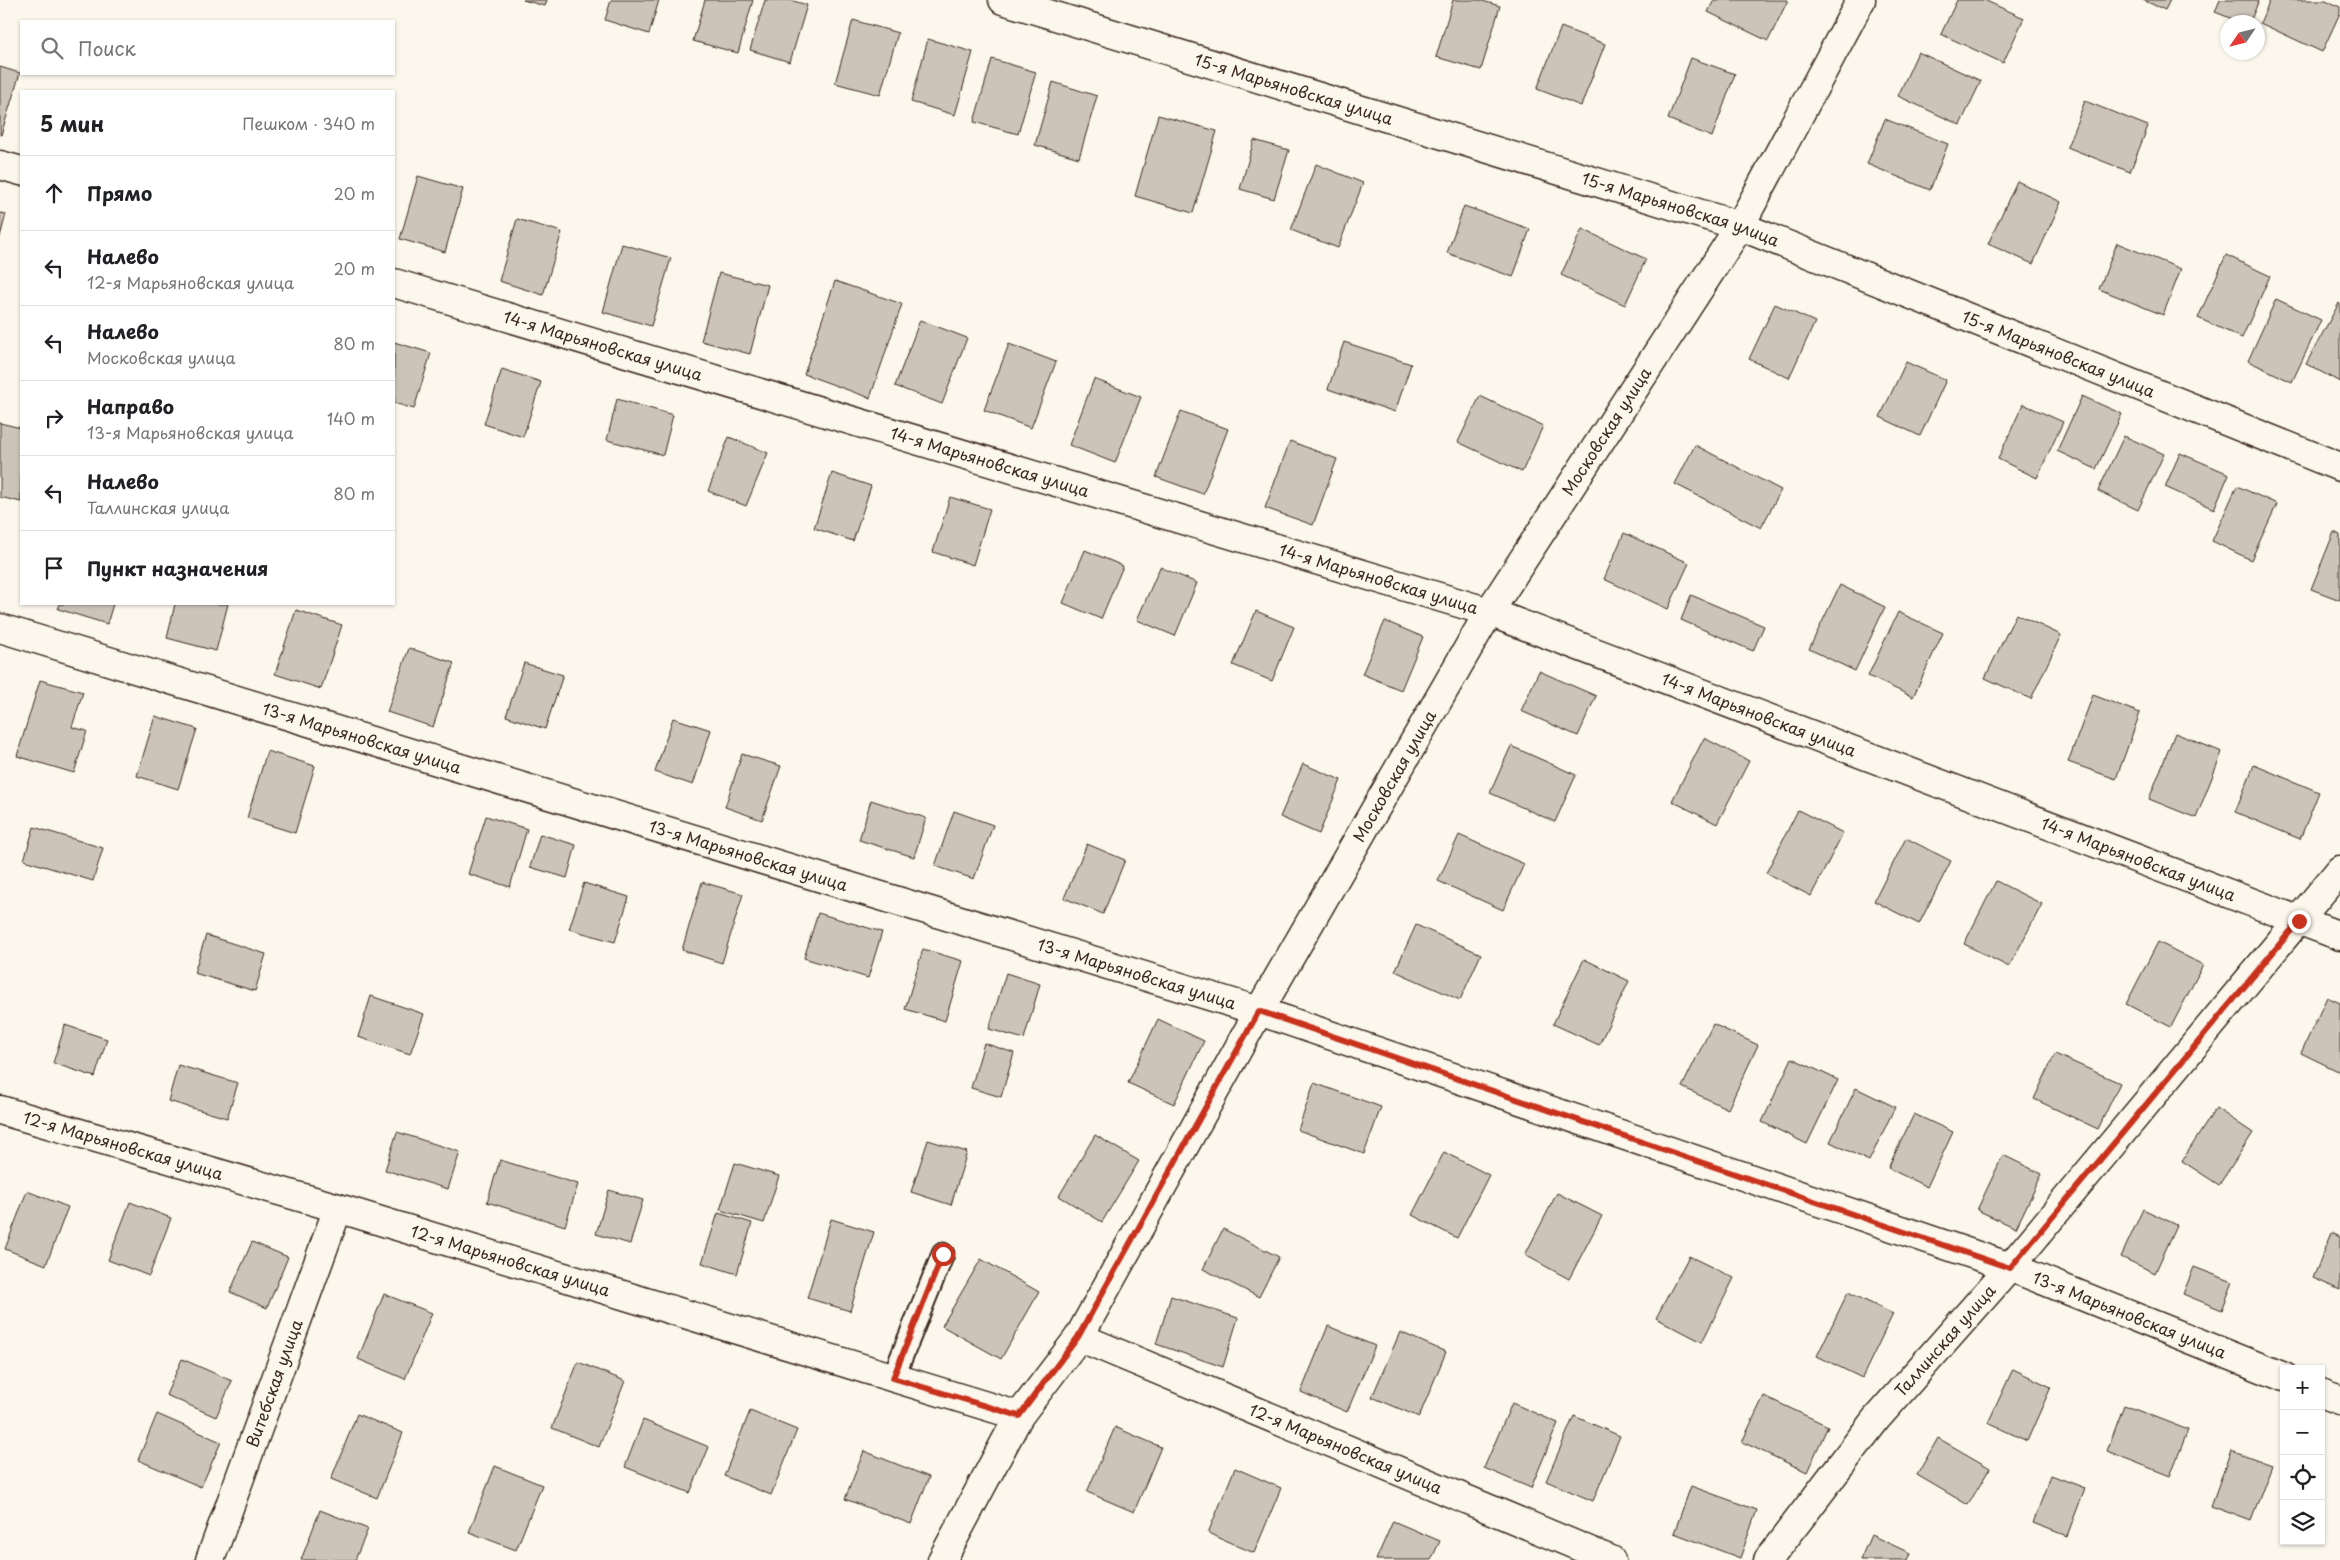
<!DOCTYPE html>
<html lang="ru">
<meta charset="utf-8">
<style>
body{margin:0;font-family:"Playpen Sans",sans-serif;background:#f2f2f2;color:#202124}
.controls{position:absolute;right:15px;bottom:15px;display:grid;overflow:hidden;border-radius:0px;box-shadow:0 1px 4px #0004}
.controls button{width:45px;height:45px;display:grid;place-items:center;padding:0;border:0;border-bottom:1px solid #e0e0e0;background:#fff;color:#202124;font:25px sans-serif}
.compass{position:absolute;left:2220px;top:15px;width:45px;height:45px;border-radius:50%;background:#fff;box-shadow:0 1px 4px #0004;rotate:235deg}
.stop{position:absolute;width:15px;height:15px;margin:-11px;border:4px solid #c8321e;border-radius:50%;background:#fff}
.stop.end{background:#c8321e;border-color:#fff;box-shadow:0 1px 5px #0008}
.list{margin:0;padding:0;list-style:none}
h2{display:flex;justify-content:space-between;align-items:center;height:65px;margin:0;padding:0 20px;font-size:21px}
h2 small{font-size:16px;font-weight:400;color:#757577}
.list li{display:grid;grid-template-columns:32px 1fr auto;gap:15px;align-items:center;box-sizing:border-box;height:75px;padding:0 20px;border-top:1px solid #e0e0e0}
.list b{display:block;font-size:19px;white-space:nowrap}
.list p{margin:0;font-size:16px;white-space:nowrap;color:#757577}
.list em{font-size:16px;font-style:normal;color:#757577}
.icon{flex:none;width:28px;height:28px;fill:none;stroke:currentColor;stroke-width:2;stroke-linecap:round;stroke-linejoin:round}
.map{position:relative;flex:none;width:2340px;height:1560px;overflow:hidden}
.search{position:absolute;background:#fff;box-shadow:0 1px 4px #0004;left:20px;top:20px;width:375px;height:55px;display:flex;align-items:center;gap:12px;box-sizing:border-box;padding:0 18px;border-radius:0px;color:#757577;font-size:19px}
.panel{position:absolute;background:#fff;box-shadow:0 1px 4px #0004;left:20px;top:90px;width:375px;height:515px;border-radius:0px}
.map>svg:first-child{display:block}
</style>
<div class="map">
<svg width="2340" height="1560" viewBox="0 0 2340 1560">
<rect width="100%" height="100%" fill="#fbf7ec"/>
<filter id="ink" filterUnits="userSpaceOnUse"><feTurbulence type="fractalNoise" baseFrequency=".02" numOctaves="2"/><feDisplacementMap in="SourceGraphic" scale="10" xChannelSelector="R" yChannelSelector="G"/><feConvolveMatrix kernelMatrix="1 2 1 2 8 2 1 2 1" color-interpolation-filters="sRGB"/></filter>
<g filter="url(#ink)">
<path fill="#ccc4b9" stroke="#3b2a1e" d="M523 0H547L545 6Z
M611 0H659L649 34 605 20Z
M705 0H753L738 53 693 41Z
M765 0H790L807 5 790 62 750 50Z
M1453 0H1479L1500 6 1481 70 1436 57Z
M1714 0H1788L1768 41 1708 12Z
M1957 0H1984L2024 18 2003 63 1941 34Z
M2143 0H2170L2165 10Z
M2220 0H2259L2250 22H2240L2215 12Z
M2270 0H2326L2340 7V13L2322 52 2260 23Z
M853 20 898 33 880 95 835 83Z
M1561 27 1605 44 1581 106 1537 89Z
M928 39 973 52 955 115 911 102Z
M1918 52 1981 81 1960 125 1898 96Z
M1691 58 1735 74 1712 137 1668 119Z
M992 59 1036 72 1018 134 974 122Z
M0 67 20 73 1 135H0Z
M1053 82 1097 96 1079 158 1035 145Z
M2085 101 2148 126 2130 172 2067 147Z
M1158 115 1217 131 1193 213 1135 196Z
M1885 119 1948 144 1930 190 1867 164Z
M1254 140 1289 150 1274 199 1240 189Z
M1316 164 1363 183 1338 248 1291 230Z
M418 176 463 189 445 252 400 239Z
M2017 181 2061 202 2033 264 1988 244Z
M1464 206 1530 229 1513 277 1447 253Z
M0 213 6 214 0 237Z
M517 219 562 232 543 295 499 281Z
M1582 229 1646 259 1625 305 1561 275Z
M2117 243 2181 269 2163 315 2099 289Z
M622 244 671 258 651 326 603 312Z
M2226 255 2270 276 2242 338 2198 318Z
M719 273 768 285 750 354 701 341Z
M835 281 902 304 870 398 804 374Z
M2276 299 2321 320 2292 382 2248 361Z
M2339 303 2340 304V382L2306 364Z
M1775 304 1815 322 1789 378 1749 359Z
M920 320 967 338 942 404 895 386Z
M394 342 431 353 414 409 394 403Z
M1344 342 1411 364 1395 412 1328 389Z
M1009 344 1056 362 1031 428 984 410Z
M1906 362 1946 380 1920 436 1880 417Z
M502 369 541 382 523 437 484 424Z
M1094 379 1141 397 1115 463 1069 445Z
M1480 396 1543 426 1522 472 1458 442Z
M2082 396 2122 414 2096 469 2057 451Z
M617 399 673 415 663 455 607 440Z
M2023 404 2063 422 2037 478 1998 459Z
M1181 411 1228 429 1203 494 1156 477Z
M0 423 21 428V502L0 497Z
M2124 436 2164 454 2138 510 2098 491Z
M729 437 768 453 746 506 708 491Z
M1290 441 1337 459 1313 525 1265 508Z
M1695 445 1781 490 1761 528 1675 484Z
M2180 453 2229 474 2214 509 2165 487Z
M832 473 871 486 853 541 814 528Z
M2237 486 2277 504 2251 560 2212 541Z
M950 497 990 509 973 565 933 552Z
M2334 532 2340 535V600L2311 589Z
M1624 533 1689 563 1668 609 1604 579Z
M1085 550 1123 566 1101 619 1063 603Z
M1160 567 1197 583 1175 636 1137 620Z
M1840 585 1885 607 1855 671 1809 649Z
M1691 595 1764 626 1753 651 1681 620Z
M60 604H113L107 624 58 609Z
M175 604H228L216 651 167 638Z
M296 610 342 625 321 689 275 674Z
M1256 611 1294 627 1272 681 1233 665Z
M1898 612 1943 633 1913 697 1868 676Z
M2016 614 2061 635 2031 699 1985 678Z
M1385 621 1423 637 1401 690 1362 674Z
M409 648 454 663 433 727 387 712Z
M524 663 563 675 545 729 506 716Z
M1539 671 1596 696 1578 736 1521 711Z
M40 680 83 692 72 727 87 731 74 773 17 756Z
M2093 695 2140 713 2116 779 2068 762Z
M155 716 197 729 178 789 137 776Z
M673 718 711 730 693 785 655 772Z
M2175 733 2222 752 2196 818 2149 799Z
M1704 738 1749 761 1717 824 1672 801Z
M1511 746 1576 775 1555 822 1490 793Z
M267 751 315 766 295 833 247 818Z
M742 754 781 766 762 820 725 807Z
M1303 764 1341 780 1319 834 1280 817Z
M2254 765 2319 792 2300 839 2235 812Z
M871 800 926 818 914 857 859 840Z
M1798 810 1843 833 1811 896 1766 873Z
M954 811 993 825 974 879 935 866Z
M486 816 527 829 510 887 468 874Z
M34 827 103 848 93 881 24 860Z
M540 834 576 845 567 878 530 867Z
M1459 835 1524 864 1503 910 1438 881Z
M1906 838 1951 861 1919 924 1874 901Z
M1087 844 1125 860 1103 914 1064 898Z
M1996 881 2042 904 2009 967 1964 944Z
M702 882 743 894 722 963 682 950Z
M584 883 629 897 615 942 569 929Z
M818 913 882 932 868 978 804 958Z
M1416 925 1481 954 1460 1000 1395 971Z
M206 935 266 954 255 991 194 973Z
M2158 942 2203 965 2171 1027 2126 1004Z
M923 949 963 961 945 1021 905 1009Z
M1584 959 1629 981 1599 1045 1553 1024Z
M1006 973 1040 984 1024 1039 989 1029Z
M371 996 424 1014 410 1054 358 1037Z
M2327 997 2340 1003V1072L2301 1053Z
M1158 1019 1204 1041 1174 1104 1128 1083Z
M1713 1024 1758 1045 1728 1109 1682 1087Z
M65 1025 107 1039 95 1077 53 1063Z
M984 1043 1014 1053 1001 1097 971 1088Z
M2055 1054 2120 1083 2098 1129 2034 1099Z
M1792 1058 1838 1080 1807 1144 1762 1122Z
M178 1065 238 1083 227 1118 168 1101Z
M1314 1083 1381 1107 1364 1154 1298 1130Z
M1856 1088 1895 1107 1869 1161 1830 1142Z
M2216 1108 2253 1133 2219 1185 2182 1161Z
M1914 1114 1953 1132 1927 1187 1888 1168Z
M397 1132 460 1152 448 1189 385 1170Z
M1095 1135 1139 1161 1102 1222 1059 1196Z
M928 1140 967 1152 951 1205 911 1192Z
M1444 1152 1489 1175 1457 1238 1412 1215Z
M2003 1155 2042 1174 2016 1228 1977 1210Z
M500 1160 578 1184 565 1226 487 1202Z
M735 1163 779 1176 764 1223 720 1210Z
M609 1190 643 1200 630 1244 596 1234Z
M27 1191 68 1207 46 1265 5 1249Z
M1557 1193 1602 1216 1569 1279 1525 1255Z
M130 1202 171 1218 149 1276 108 1260Z
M2143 1209 2177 1225 2155 1273 2121 1257Z
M718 1213 752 1223 737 1274 702 1263Z
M831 1219 874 1232 850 1311 807 1298Z
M1223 1229 1279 1257 1259 1297 1203 1269Z
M2332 1233 2340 1237V1290L2313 1278Z
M252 1242 288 1257 267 1308 230 1292Z
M1689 1256 1734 1278 1702 1342 1656 1318Z
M981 1259 1039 1292 1001 1359 942 1326Z
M2194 1267 2233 1282 2222 1310 2183 1294Z
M1848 1292 1893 1314 1862 1378 1817 1356Z
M384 1294 432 1313 405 1379 358 1359Z
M1171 1296 1238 1318 1223 1367 1156 1344Z
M1328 1326 1375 1346 1347 1412 1301 1392Z
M1400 1332 1446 1352 1419 1417 1372 1397Z
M182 1359 232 1381 216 1417 166 1395Z
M578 1362 625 1381 599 1447 552 1428Z
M2013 1369 2051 1387 2027 1441 1988 1423Z
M1764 1396 1828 1426 1807 1472 1742 1442Z
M1512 1403 1558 1423 1531 1488 1484 1468Z
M2124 1405 2188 1430 2170 1476 2107 1451Z
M750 1411 797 1430 771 1495 724 1476Z
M157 1414 221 1442 201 1487 138 1460Z
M357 1414 403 1433 377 1498 331 1479Z
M1574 1416 1620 1436 1593 1501 1546 1481Z
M643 1420 709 1447 690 1493 625 1467Z
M1115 1427 1161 1447 1134 1512 1087 1492Z
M1938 1438 1990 1468 1968 1505 1917 1475Z
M2231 1450 2272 1465 2251 1521 2211 1506Z
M864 1451 929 1477 911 1524 845 1499Z
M495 1466 542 1485 516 1550 469 1532Z
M1235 1468 1281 1488 1254 1553 1208 1533Z
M2051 1475 2085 1488 2067 1536 2033 1523Z
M1691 1486 1757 1510 1740 1558 1674 1533Z
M320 1510 368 1529 355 1560H301Z
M1393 1521 1440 1541 1431 1560H1376Z
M1871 1535 1910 1553 1907 1560H1860Z"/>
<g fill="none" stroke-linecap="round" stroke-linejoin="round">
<g stroke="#3b2a1e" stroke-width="25">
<path id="lane" d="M893 1378 943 1254"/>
</g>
<g stroke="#3b2a1e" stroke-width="31">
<g id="street">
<path id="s1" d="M1003 0 1740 226 2340 467"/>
<path d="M0 165 21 171"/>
<path id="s2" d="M394 283 1489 612 2340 936"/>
<path id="s3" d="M0 628 1259 1011 2010 1267 2284 1377"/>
<path id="s4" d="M0 1110 338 1208 1019 1416"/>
<path id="s5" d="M1079 1337 1611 1560"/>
<path d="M2321 1393 2340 1400"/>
<path id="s6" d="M210 1560 338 1208"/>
<path id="s7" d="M942 1560 1019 1416 1079 1337 1259 1011 1489 612 1740 226 1861 0"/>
<path id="s8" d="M1768 1560 1876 1419 2010 1267 2340 870"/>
</g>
</g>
<use href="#lane" stroke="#fbf7ec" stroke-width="21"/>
<use href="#street" stroke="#fbf7ec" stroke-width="28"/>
</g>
</g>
<g fill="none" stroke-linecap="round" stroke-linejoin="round" filter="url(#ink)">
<path stroke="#c8321e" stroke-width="6" d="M943 1254 893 1378 1019 1416 1078 1337 1259 1011 2010 1268 2299 921"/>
</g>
<g text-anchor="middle" stroke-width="5" stroke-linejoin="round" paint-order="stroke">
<g font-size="16" fill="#3b2a1e" stroke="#fbf7ec">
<text dy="6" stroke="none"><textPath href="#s1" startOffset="304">15-я Марьяновская улица</textPath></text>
<text dy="6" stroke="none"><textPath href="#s1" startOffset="709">15-я Марьяновская улица</textPath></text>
<text dy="6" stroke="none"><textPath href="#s2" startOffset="218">14-я Марьяновская улица</textPath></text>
<text dy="6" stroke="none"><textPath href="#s1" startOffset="1114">15-я Марьяновская улица</textPath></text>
<text dy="6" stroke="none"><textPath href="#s7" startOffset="1311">Московская улица</textPath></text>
<text dy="6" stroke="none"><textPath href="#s2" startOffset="622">14-я Марьяновская улица</textPath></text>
<text dy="6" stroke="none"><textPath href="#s2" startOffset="1028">14-я Марьяновская улица</textPath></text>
<text dy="6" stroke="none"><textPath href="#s2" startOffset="1432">14-я Марьяновская улица</textPath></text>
<text dy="6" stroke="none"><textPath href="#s3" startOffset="378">13-я Марьяновская улица</textPath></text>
<text dy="6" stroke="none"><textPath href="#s7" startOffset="906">Московская улица</textPath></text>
<text dy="6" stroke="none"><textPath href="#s3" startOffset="782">13-я Марьяновская улица</textPath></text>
<text dy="6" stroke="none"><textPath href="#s2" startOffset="1838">14-я Марьяновская улица</textPath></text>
<text dy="6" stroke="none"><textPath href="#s3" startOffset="1188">13-я Марьяновская улица</textPath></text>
<text dy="6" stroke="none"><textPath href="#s4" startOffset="128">12-я Марьяновская улица</textPath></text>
<text dy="6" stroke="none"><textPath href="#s4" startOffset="532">12-я Марьяновская улица</textPath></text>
<text dy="6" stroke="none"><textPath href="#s3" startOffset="2238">13-я Марьяновская улица</textPath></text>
<text dy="6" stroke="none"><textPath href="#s8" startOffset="282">Таллинская улица</textPath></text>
<text dy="6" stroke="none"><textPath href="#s6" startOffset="188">Витебская улица</textPath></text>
<text dy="6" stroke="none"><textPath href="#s5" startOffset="289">12-я Марьяновская улица</textPath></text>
</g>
</g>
</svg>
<div class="controls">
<button>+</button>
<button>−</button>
<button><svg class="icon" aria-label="locate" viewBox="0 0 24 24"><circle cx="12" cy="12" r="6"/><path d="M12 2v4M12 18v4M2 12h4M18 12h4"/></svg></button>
<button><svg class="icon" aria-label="layers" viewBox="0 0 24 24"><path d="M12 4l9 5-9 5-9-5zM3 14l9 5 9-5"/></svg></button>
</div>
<svg class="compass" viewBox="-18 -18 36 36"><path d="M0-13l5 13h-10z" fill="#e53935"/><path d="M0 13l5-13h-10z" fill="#757577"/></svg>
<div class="stop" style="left:943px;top:1254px"></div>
<div class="stop end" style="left:2299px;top:921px"></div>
<div class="search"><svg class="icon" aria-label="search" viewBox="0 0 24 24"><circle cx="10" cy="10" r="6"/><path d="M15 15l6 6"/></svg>Поиск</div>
<section class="panel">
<h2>5 мин<small>Пешком · 340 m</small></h2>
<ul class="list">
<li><svg class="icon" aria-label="ahead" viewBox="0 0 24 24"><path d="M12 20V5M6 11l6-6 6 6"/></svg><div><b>Прямо</b></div><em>20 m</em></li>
<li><svg class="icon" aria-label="left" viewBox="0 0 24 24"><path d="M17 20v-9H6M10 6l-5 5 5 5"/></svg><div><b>Налево</b><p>12-я Марьяновская улица</p></div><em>20 m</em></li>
<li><svg class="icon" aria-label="left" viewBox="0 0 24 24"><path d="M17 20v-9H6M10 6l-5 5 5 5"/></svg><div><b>Налево</b><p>Московская улица</p></div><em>80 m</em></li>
<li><svg class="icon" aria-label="right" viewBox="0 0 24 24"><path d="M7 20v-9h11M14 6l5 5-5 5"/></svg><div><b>Направо</b><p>13-я Марьяновская улица</p></div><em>140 m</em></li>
<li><svg class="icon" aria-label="left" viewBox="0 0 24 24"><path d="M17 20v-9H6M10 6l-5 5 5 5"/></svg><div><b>Налево</b><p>Таллинская улица</p></div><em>80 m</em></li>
<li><svg class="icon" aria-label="arrive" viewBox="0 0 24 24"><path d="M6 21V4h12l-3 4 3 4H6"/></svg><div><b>Пункт назначения</b></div></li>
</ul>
</section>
</div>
